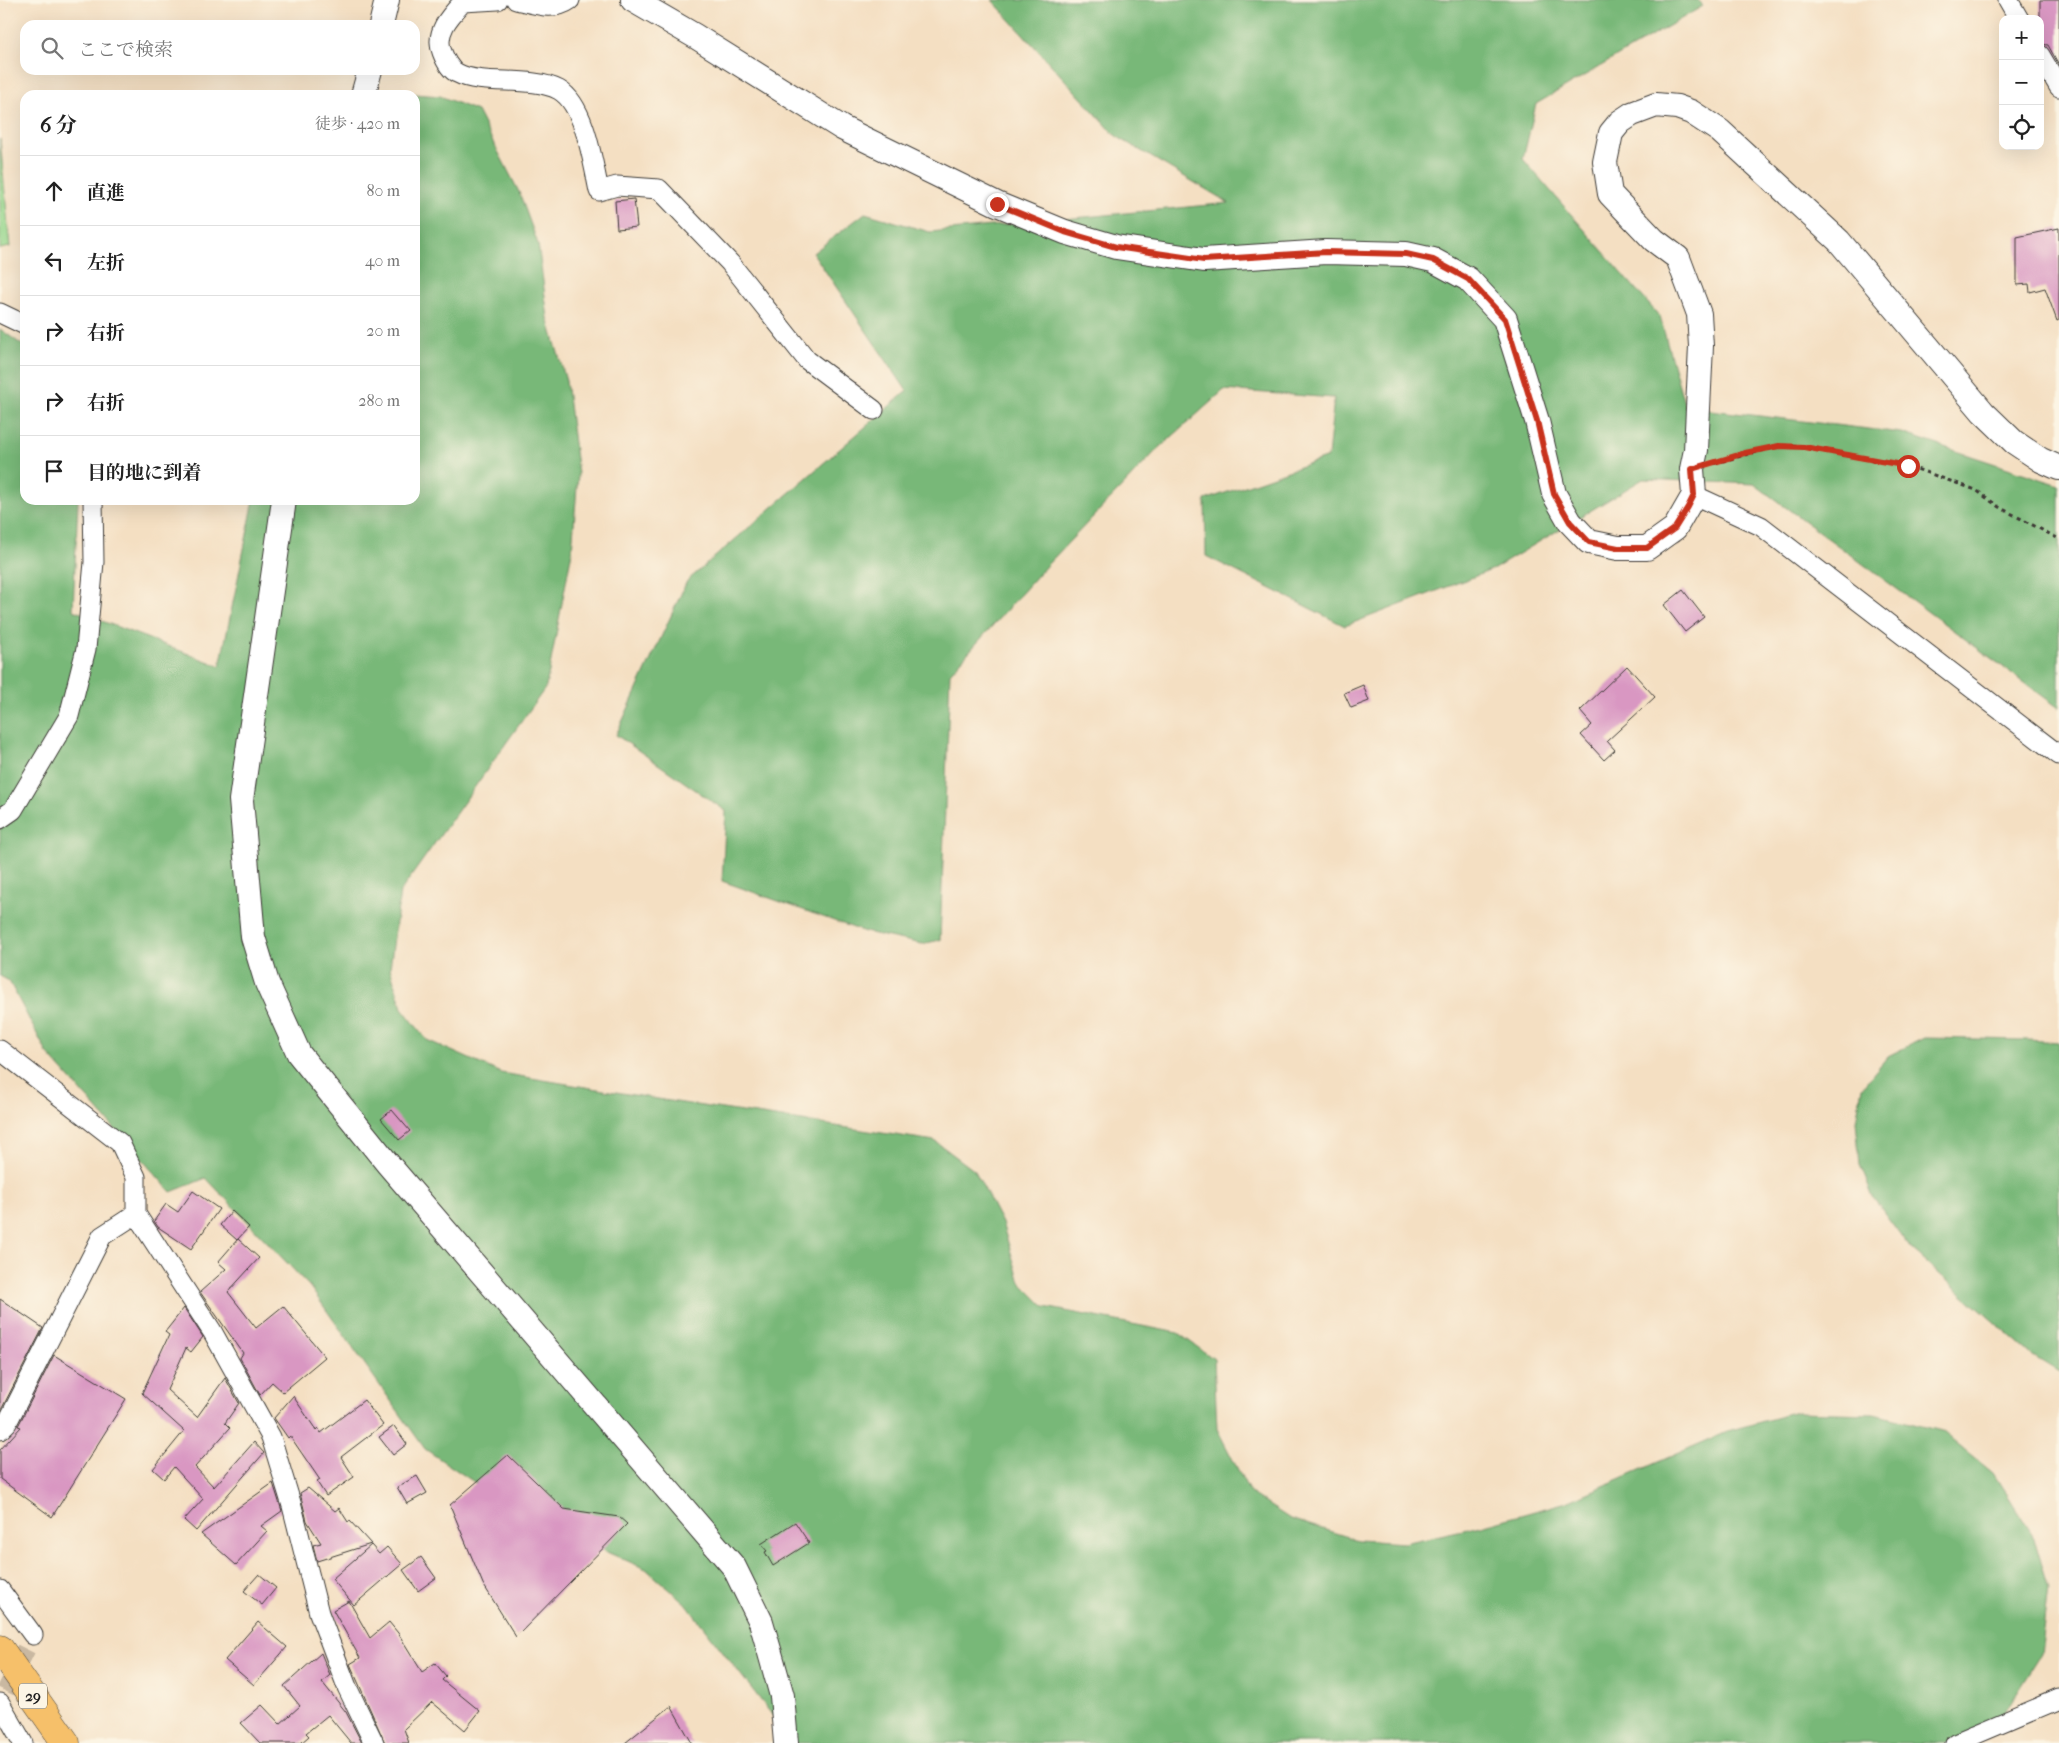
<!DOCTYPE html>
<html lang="ja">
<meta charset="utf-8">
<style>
body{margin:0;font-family:"IM FELL French Canon","Noto Serif JP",serif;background:#f6f6f6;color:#222}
.controls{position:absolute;right:15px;top:15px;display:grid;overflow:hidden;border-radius:10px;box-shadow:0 5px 20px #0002}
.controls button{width:45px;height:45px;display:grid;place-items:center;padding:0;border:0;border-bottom:1px solid #e0e0e0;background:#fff;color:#222;font:25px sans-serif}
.stop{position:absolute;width:15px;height:15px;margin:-11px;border:4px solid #c8321e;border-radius:50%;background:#fff}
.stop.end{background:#c8321e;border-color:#fff;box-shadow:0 1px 5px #0008}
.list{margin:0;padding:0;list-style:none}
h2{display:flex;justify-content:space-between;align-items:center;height:65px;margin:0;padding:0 20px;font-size:21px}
h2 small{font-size:16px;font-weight:400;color:#767676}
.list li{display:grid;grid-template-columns:32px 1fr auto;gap:15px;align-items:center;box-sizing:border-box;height:70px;padding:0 20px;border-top:1px solid #e0e0e0}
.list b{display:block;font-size:19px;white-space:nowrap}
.list em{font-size:16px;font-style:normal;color:#767676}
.icon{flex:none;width:28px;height:28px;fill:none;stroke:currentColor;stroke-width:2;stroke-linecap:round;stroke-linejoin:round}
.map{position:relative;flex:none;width:2059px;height:1743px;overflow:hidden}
.search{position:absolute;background:#fff;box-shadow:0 5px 20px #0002;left:20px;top:20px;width:400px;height:55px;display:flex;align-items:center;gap:12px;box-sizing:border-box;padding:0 18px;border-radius:15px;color:#767676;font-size:19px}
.panel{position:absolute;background:#fff;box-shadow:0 5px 20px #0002;left:20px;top:90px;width:400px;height:415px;border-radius:15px}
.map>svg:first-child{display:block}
</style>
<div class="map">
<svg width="2059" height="1743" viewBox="0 0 2059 1743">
<rect width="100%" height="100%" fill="#fcf5e5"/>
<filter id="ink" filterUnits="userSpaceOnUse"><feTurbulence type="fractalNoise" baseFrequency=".02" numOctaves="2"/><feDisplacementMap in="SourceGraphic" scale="10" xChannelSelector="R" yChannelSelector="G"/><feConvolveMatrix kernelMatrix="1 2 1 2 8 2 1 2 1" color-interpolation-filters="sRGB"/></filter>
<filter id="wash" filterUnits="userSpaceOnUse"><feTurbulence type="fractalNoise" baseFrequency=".0096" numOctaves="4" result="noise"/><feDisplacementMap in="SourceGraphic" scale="20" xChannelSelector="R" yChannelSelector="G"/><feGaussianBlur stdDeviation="1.12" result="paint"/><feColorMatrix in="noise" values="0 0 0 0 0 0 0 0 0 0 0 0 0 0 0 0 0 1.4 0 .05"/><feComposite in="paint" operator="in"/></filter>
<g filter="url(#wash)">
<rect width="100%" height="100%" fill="#f4dfc2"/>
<path fill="#96d78d" stroke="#597a54" d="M0 139 10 247 0 249Z"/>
<path fill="#78b878" stroke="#4a6a4a" d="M992 0H1697L1703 6 1536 104 1523 159 1660 317 1685 407 1902 433 2059 485V708L1754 484 1643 479 1494 569 1345 626 1206 556 1205 500 1328 457 1334 398 1224 390 1155 452 1046 566 950 673 940 940 922 944 865 932 722 881 726 811 616 735 687 581 907 391 813 253 865 213 930 232 1229 203 1116 136Z
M390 92 440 96 477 111 519 192 538 244 548 318 566 381 578 474 572 551 546 687 400 892 390 968 402 1008 427 1040 501 1073 676 1102 935 1141 975 1171 1002 1223 1020 1282 1045 1307 1178 1333 1214 1359 1217 1429 1250 1493 1290 1519 1358 1540 1404 1543 1481 1526 1567 1502 1731 1430 1797 1412 1874 1414 1942 1431 1993 1473 2034 1538 2049 1589 2041 1654 2001 1717 1964 1743H794L685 1603 646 1569 526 1517 425 1449 310 1287 206 1178 171 1192 47 1053 9 981 0 976V329L25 347V500H78L73 610 220 666 254 500H415V95H380Z
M1924 1038 2028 1040 2059 1042V1372L2033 1356 1911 1249 1874 1199 1860 1165 1856 1121 1862 1087 1888 1056Z"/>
<g id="blocks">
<path fill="#d997c2" d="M2040 0H2059V65L2048 45 2040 44Z
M634 199 637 227 617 229 615 201Z
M2059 228V320L2057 321 2045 288 2030 292 2029 284 2017 285V237Z
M1683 590 1704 617 1685 632 1664 605Z
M1627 666 1655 697 1607 741 1615 750 1604 760 1581 735 1592 725 1580 711Z
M1363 685 1369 701 1351 708 1344 693Z
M392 1110 410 1131 399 1140 381 1119Z
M193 1191 219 1209 191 1249 158 1227 154 1221 166 1204 178 1212Z
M232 1211 249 1227 237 1240 220 1225Z
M238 1239 259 1258 228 1292 256 1328 283 1306 325 1357 283 1392 272 1382 260 1395 240 1358 243 1353 200 1292 226 1269 218 1262Z
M0 1299 43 1328 0 1412Z
M184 1308 203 1337 191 1352 186 1348 167 1390 197 1417 225 1378 239 1403 225 1423 230 1428 195 1467 214 1487 254 1442 264 1453 196 1531 184 1520 203 1499 174 1467 164 1479 153 1469 184 1431 142 1393 169 1335 165 1332Z
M54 1355 126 1399 52 1517 0 1479V1450L21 1427 18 1426Z
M293 1396 316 1430 318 1428 321 1433 364 1400 383 1425 341 1457 354 1477 326 1496 317 1482 320 1480 290 1436 288 1438 274 1418Z
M394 1426 407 1444 393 1455 379 1437Z
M508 1455 564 1509 619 1517 627 1524 516 1637 483 1584 450 1505Z
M417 1476 427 1493 407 1504 397 1487Z
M273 1483 282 1511 261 1526 267 1531 236 1565 201 1534Z
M308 1488 335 1511 339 1508 348 1522 350 1521 371 1544 317 1561 313 1545 321 1543 307 1521 300 1493Z
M795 1522 809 1543 773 1566 765 1552 767 1551 761 1544Z
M371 1545 379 1554 387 1547 402 1564 354 1605 332 1579Z
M421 1557 436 1578 418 1591 403 1570Z
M259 1574 276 1588 262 1605 244 1591Z
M349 1601 370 1638 389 1622 398 1633 422 1672 435 1663 446 1676 442 1680 480 1711 465 1730 432 1702 404 1729 409 1743H385L350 1664 360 1658 333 1610Z
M258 1622 287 1647 254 1685 225 1660Z
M321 1653 330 1675 322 1682 346 1712 362 1743H351L328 1715 306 1733 309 1736 301 1743H260L241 1723 262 1705 280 1724 300 1706 284 1686Z
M671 1706 692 1743H625Z"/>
</g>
</g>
<g filter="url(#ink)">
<use href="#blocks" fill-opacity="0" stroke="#3c3935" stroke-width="1"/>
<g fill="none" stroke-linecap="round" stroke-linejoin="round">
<path stroke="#c9b8a1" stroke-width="19" stroke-dasharray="19 9" stroke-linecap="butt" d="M5 1691 33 1635"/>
<g stroke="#3c3935" stroke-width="21">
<path id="minor" d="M498 0 463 2C451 15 434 32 442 52 445 60 449 69 457 73 483 87 530 75 559 90 585 105 593 163 599 191L617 186 659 189 730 263 807 360 874 410
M516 0C535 4 553 12 570 0
M2008 0 2019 19
M2040 55 2059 87
M0 313 25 325
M1694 495 1761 526 2059 755
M0 819 13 810 69 716 86 649 94 562 93 500
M0 1050 120 1143 136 1177V1214L212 1331 271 1437 292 1506 319 1613 347 1687 374 1743
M0 1430 7 1423 102 1236 136 1214
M0 1590 33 1635
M0 1703 23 1743
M1955 1743 2059 1699"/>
</g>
<g stroke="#3c3935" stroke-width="26">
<path id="tertiary" d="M633 0 695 36 842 128 997 204 1065 232 1116 247 1204 260 1326 252 1406 254 1433 260 1468 279 1505 319 1537 421 1554 494 1570 522 1589 542 1618 548H1647L1675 528 1694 495 1692 469 1696 450 1701 346 1699 314 1678 258 1654 240 1610 194 1605 162 1611 133 1620 122 1632 114 1656 105 1677 107 1691 112 1720 131 1839 241 1983 412 2014 442 2041 460 2059 468
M381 25 387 0
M363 95 370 70
M284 500 241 800 253 937 267 983 299 1054 388 1164 734 1567 761 1622 770 1653 782 1696 786 1743"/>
</g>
<g stroke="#3c3935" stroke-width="29">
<path id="primary" d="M0 1649 66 1743"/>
</g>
<path stroke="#3c3935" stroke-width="3" stroke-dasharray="4 4" stroke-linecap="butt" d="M1714 463 1779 446 1804 447 1908 466 1976 490 1999 507 2059 539"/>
<use href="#minor" stroke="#fff" stroke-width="19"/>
<use href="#tertiary" stroke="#fff" stroke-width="24"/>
<use href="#primary" stroke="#f6c06b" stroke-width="28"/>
</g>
</g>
<g fill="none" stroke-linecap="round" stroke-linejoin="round" filter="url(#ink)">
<path stroke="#c8321e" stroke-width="6" d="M997 204 1065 232 1116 247 1204 260 1326 252 1406 254 1433 260 1468 279 1505 319 1537 421 1554 494 1570 522 1589 542 1618 548H1647L1675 528 1688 507 1694 495 1692 469 1745 453 1779 446 1804 447 1908 466"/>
</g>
<g text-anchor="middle" stroke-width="5" stroke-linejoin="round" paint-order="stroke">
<rect fill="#fcf5e5" stroke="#5f5d58" stroke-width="1" x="19" y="1683.5" width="28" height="25" rx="4"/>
<g font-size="15" font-weight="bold" fill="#1c1c1c">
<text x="33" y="1701">29</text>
</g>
</g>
</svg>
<div class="controls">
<button>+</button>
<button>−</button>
<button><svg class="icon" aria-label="locate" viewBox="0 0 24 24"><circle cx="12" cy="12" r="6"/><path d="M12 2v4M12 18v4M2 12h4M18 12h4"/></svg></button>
</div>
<div class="stop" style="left:1908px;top:466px"></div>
<div class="stop end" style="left:997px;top:204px"></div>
<div class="search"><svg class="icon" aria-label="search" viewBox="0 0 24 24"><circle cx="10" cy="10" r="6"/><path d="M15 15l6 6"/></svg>ここで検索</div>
<section class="panel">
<h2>6 分<small>徒歩 · 420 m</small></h2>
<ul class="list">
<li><svg class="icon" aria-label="ahead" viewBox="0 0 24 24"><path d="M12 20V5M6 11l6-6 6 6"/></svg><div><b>直進</b></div><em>80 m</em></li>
<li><svg class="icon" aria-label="left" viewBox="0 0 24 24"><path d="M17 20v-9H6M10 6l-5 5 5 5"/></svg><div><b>左折</b></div><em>40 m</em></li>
<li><svg class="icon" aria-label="right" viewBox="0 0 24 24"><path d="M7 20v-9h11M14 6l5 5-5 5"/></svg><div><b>右折</b></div><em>20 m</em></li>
<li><svg class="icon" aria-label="right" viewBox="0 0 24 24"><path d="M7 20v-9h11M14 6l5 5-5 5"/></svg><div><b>右折</b></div><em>280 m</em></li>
<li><svg class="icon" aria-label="arrive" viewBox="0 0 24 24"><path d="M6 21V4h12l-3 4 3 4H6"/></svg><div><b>目的地に到着</b></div></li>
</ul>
</section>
</div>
